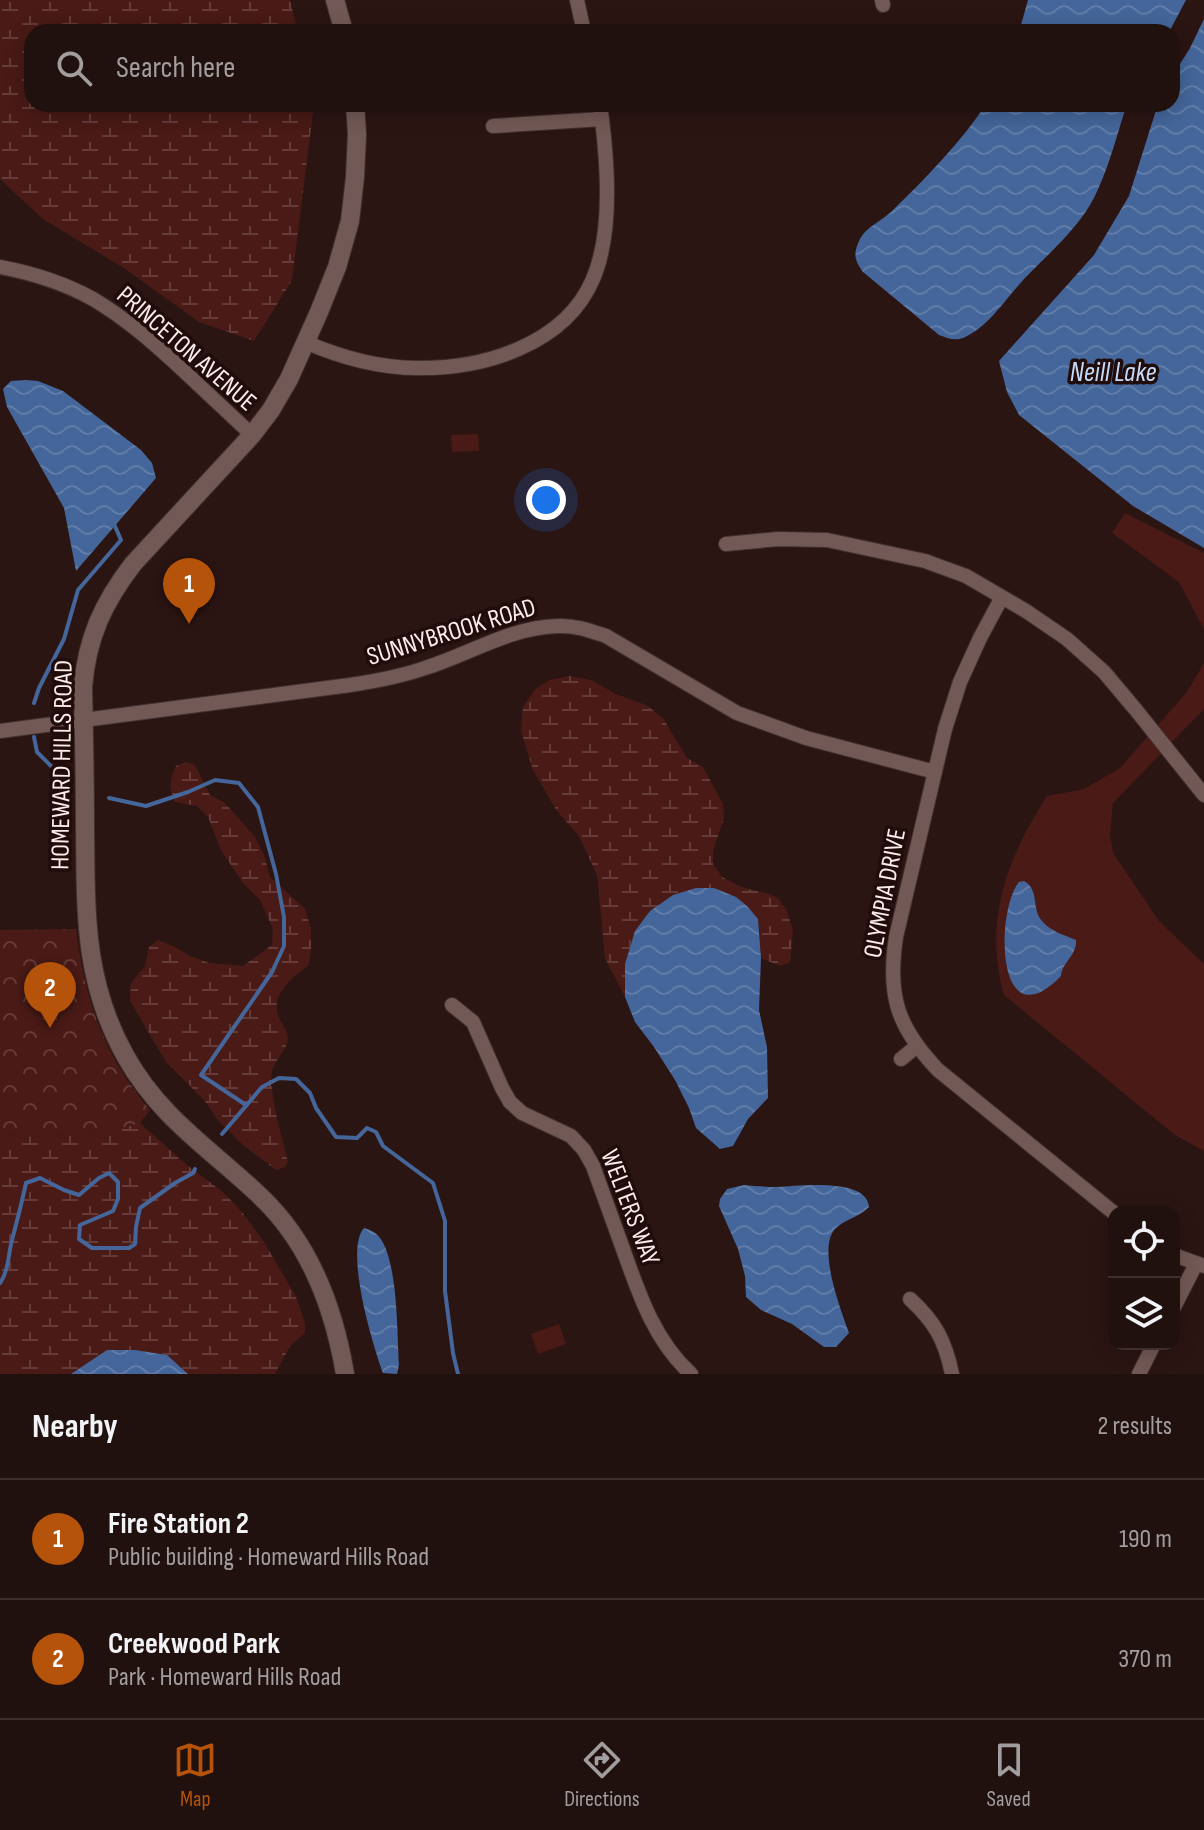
<!DOCTYPE html>
<meta charset="utf-8">
<style>
body{margin:0;font-family:"Sofia Sans Condensed",sans-serif;background:#281917;color:#f1f3f6}
.controls{position:absolute;right:24px;bottom:24px;display:grid;overflow:hidden;border-radius:16px;box-shadow:0 4px 20px #0003}
.controls button{width:72px;height:72px;display:grid;place-items:center;padding:0;border:0;border-bottom:2px solid #3d302e;background:#20100e;color:#f1f3f6;font:40px sans-serif}
.you{position:absolute;left:546px;top:500px;width:28px;height:28px;margin:-20px;border:6px solid #fff;border-radius:50%;background:#1a73e8;box-shadow:0 0 0 12px #1a73e833}
.badge{display:grid;place-items:center;width:52px;height:52px;border-radius:50%;background:#b45309;color:#fff;font-size:26px;font-weight:700}
.pin{position:absolute;translate:-50% -66px;filter:drop-shadow(0 2px 4px #0008)}
.pin::after{content:'';position:absolute;top:42px;width:28px;height:24px;background:inherit;clip-path:polygon(0 0,100% 0,50% 100%)}
.list{margin:0;padding:0;list-style:none}
h2{display:flex;justify-content:space-between;align-items:center;height:104px;margin:0;padding:0 32px;font-size:34px}
h2 small{font-size:26px;font-weight:400;color:#a29d9e}
.list li{display:grid;grid-template-columns:52px 1fr auto;gap:24px;align-items:center;box-sizing:border-box;height:120px;padding:0 32px;border-top:2px solid #3d302e}
.list b{display:block;font-size:30px;white-space:nowrap}
.list p{margin:0;font-size:26px;white-space:nowrap;color:#a29d9e}
.list em{font-size:26px;font-style:normal;color:#a29d9e}
.icon{flex:none;width:44px;height:44px;fill:none;stroke:currentColor;stroke-width:2;stroke-linecap:round;stroke-linejoin:round}
.map{position:relative;flex:none;width:1204px;height:1374px;overflow:hidden}
.search{position:absolute;background:#20100e;box-shadow:0 4px 20px #0003;left:24px;right:24px;top:24px;height:88px;display:flex;align-items:center;gap:20px;box-sizing:border-box;padding:0 28px;border-radius:24px;color:#a29d9e;font-size:30px}
.sheet{height:344px;background:#20100e}
nav{display:flex;justify-content:space-around;align-items:center;box-sizing:border-box;height:112px;border-top:2px solid #3d302e;background:#20100e;font-size:22px;color:#a29d9e}
nav a{display:grid;justify-items:center;gap:4px}
nav .on{color:#b45309}
.map>svg:first-child{display:block}
</style>
<div class="map">
<svg width="1204" height="1374" viewBox="0 0 1204 1374">
<defs>
<pattern id="wetland-marsh" width="20" height="14" patternUnits="userSpaceOnUse" patternTransform="scale(2)"><rect width="20" height="14" fill="#491a16"/><path d="M1 5h8M5 5V1M11 12h8M15 12V8" fill="none" stroke="#643b38"/></pattern>
<pattern id="park-crowns" width="20" height="18" patternUnits="userSpaceOnUse" patternTransform="scale(2)"><rect width="20" height="18" fill="#491a16"/><path d="M2 6a3 3 0 1 1 6 0M12 15a3 3 0 1 1 6 0" fill="none" stroke="#643b38"/></pattern>
<pattern id="water-waves" width="16" height="10" patternUnits="userSpaceOnUse" patternTransform="scale(2)"><rect width="16" height="10" fill="#44669a"/><path d="M0 5q4-4 8 0t8 0" fill="none" stroke="#607ca8"/></pattern>
</defs>
<rect width="100%" height="100%" fill="#2b1513"/>
<path fill="#491a16" d="M478 434 479 451 452 452 451 435Z
M1125 513 1204 553V629L1179 582 1112 533Z
M1204 663V709L1113 803 1110 834 1113 853 1159 921 1204 964V1151L1175 1135 1004 995C983 921 1007 858 1047 796L1084 789 1120 768 1187 692Z
M559 1324 566 1344 538 1354 531 1334Z"/>
<path fill="url(#wetland-marsh)" d="M0 0H290L298 32H32V104H314L292 280 254 341 199 322 124 268 43 219 0 179Z
M569 676 591 680 618 695 646 705 663 718 687 758 703 767 723 804 724 818 713 851V864L722 877 741 887 769 894 778 898 787 911 793 931 790 962 780 966 761 958 758 919 650 911C627 943 625 959 625 997L605 958 597 875 579 836 557 811 533 770 521 731 523 707 535 689 550 680Z
M186 762 195 765 210 795 225 803 255 837 264 855 270 877 305 909 311 929V952L308 966C293 976 271 995 278 1015 281 1023 287 1029 288 1038 288 1049 275 1059 272 1071 268 1090 283 1141 288 1162L285 1167 276 1170 243 1145 217 1119 205 1101 166 1062 130 1001 131 983 145 966 149 947 158 940 173 946 190 956 209 963 243 966 272 945 273 929 260 900 243 883 221 850 208 817 197 806 175 802C169 788 169 780 176 766Z
M140 1123 187 1165 224 1193 242 1212 264 1242 296 1297 305 1323V1333L290 1346 275 1374H0V1135L45 1137 108 1131Z"/>
<path fill="url(#park-crowns)" d="M76 929C85 1001 103 1054 150 1110L140 1123 108 1131 45 1137 0 1135V930Z"/>
<path fill="url(#water-waves)" d="M1028 0H1186L1169 32H1019Z
M1204 19V548L1133 506 1019 415 1007 392 999 361 1094 255 1129 196 1158 104H1172V77L1190 48Z
M986 104H1127C1118 131 1111 160 1099 187 1084 224 1052 250 1025 278 1006 298 989 327 963 338 954 341 947 338 939 335L863 272C854 260 853 253 860 239 866 227 883 220 892 211 924 180 962 141 986 104Z
M26 380 38 381 63 391 141 450 152 463 156 478 76 571 64 508 7 407 3 389 11 381Z
M1024 881C1040 890 1031 908 1042 921 1050 931 1064 935 1076 940 1077 956 1062 962 1061 976 996 1043 995 912 1019 882Z
M696 888H714L736 897 747 906 758 919 761 958 759 1010 767 1047 768 1098 748 1119 733 1146 720 1149 696 1128 689 1108 675 1080 654 1047 635 1022 625 997V964L635 931 650 911 673 895Z
M744 1185C755 1186 766 1187 777 1187 798 1186 867 1177 869 1207 859 1217 846 1219 836 1228 816 1247 841 1310 849 1333L836 1347H824L792 1324 761 1310 746 1297 745 1276 738 1249 719 1206 720 1199 727 1189Z
M364 1228C370 1230 376 1232 380 1238 398 1262 397 1333 399 1365L397 1374 383 1373C373 1346 344 1250 364 1228Z
M107 1350H135L167 1355 188 1374H71Z"/>
<g fill="none" stroke-linecap="round" stroke-linejoin="round">
<path stroke="#44669a" stroke-width="4" d="M34 703 39 688 64 639 78 590 121 540 114 524
M34 737 37 752 62 777
M109 798 146 806 188 792 215 780 239 783 258 807 276 874 284 917V946L272 972 201 1075 246 1105
M222 1134 262 1087 279 1078 296 1079 310 1093 316 1108 336 1137 357 1138 367 1128 376 1132 383 1146 433 1183 445 1221V1291L453 1353 458 1374
M0 1283C9 1270 8 1255 12 1240 17 1221 22 1202 26 1183L40 1178 64 1190 79 1195 99 1178 109 1173 118 1182V1199L113 1211 80 1225 79 1239 92 1248H129L135 1244 136 1227 140 1208 175 1183 193 1173 195 1169"/>
<g stroke="#413130" stroke-width="16">
<path id="minor" d="M577 0 584 32
M882 0 883 5
M493 126 602 119
M0 267C32 273 64 283 93 299 127 319 156 345 185 372 207 393 230 414 252 435
M305 342C340 357 379 368 417 368 483 369 565 345 593 279 614 230 607 156 600 104
M726 544 778 539 827 540 925 561 966 576 1026 611 1067 639 1104 672 1136 710 1204 795
M1002 597 980 638 960 682 945 729 896 937C887 995 897 1027 938 1070L1114 1213
M0 731 350 685C377 681 403 676 428 667 471 653 512 627 558 626 575 625 591 631 606 636L737 713 806 738 935 772
M452 1005 473 1022 502 1088 510 1102 522 1113 571 1136 584 1150 593 1166C603 1194 613 1221 623 1249 639 1294 654 1340 691 1374
M901 1059 917 1046
M1174 1255 1204 1266
M910 1299C935 1322 945 1340 952 1374
M1174 1307 1196 1264
M1139 1374 1154 1344"/>
</g>
<g stroke="#413130" stroke-width="20">
<path id="tertiary" d="M335 0 344 32
M345 1374C334 1308 310 1243 260 1196 212 1150 160 1118 126 1057 83 981 86 911 85 827 85 781 84 734 83 687 87 638 103 603 133 564L252 435 271 410 289 379 319 312 337 267 350 221 355 177 357 134 355 104"/>
</g>
<use href="#minor" stroke="#735956" stroke-width="14"/>
<use href="#tertiary" stroke="#735956" stroke-width="18"/>
</g>
<g text-anchor="middle" stroke-width="7" stroke-linejoin="round" paint-order="stroke">
<g font-size="26" fill="#fbece9" stroke="#200c0a">
<text transform="translate(187 348) rotate(41)" y="9">PRINCETON AVENUE</text>
<text transform="translate(451 631) rotate(-17)" y="9">SUNNYBROOK ROAD</text>
<text transform="translate(61 765) rotate(-89)" y="9">HOMEWARD HILLS ROAD</text>
<text transform="translate(884 893) rotate(-79)" y="9">OLYMPIA DRIVE</text>
<text transform="translate(631 1207) rotate(69)" y="9">WELTERS WAY</text>
</g>
<g font-size="28" font-style="italic" fill="#c5daf9" stroke="#200c0a">
<text x="1113" y="381">Neill Lake</text>
</g>
</g>
</svg>
<div class="controls">
<button><svg class="icon" aria-label="locate" viewBox="0 0 24 24"><circle cx="12" cy="12" r="6"/><path d="M12 2v4M12 18v4M2 12h4M18 12h4"/></svg></button>
<button><svg class="icon" aria-label="layers" viewBox="0 0 24 24"><path d="M12 4l9 5-9 5-9-5zM3 14l9 5 9-5"/></svg></button>
</div>
<div class="you"></div>
<div class="pin badge" style="left:189px;top:624px">1</div>
<div class="pin badge" style="left:50px;top:1028px">2</div>
<div class="search"><svg class="icon" aria-label="search" viewBox="0 0 24 24"><circle cx="10" cy="10" r="6"/><path d="M15 15l6 6"/></svg>Search here</div>
</div>
<section class="sheet">
<h2>Nearby<small>2 results</small></h2>
<ul class="list">
<li><span class="badge">1</span><div><b>Fire Station 2</b><p>Public building · Homeward Hills Road</p></div><em>190 m</em></li>
<li><span class="badge">2</span><div><b>Creekwood Park</b><p>Park · Homeward Hills Road</p></div><em>370 m</em></li>
</ul>
</section>
<nav>
<a class="on"><svg class="icon" aria-label="map" viewBox="0 0 24 24"><path d="M3 6l6-2 6 2 6-2v14l-6 2-6-2-6 2zM9 4v14M15 6v14"/></svg>Map</a>
<a><svg class="icon" aria-label="directions" viewBox="0 0 24 24"><path d="M12 3l9 9-9 9-9-9zM9 14v-3h6M13 9l2 2-2 2"/></svg>Directions</a>
<a><svg class="icon" aria-label="saved" viewBox="0 0 24 24"><path d="M7 4h10v16l-5-4-5 4z"/></svg>Saved</a>
</nav>
